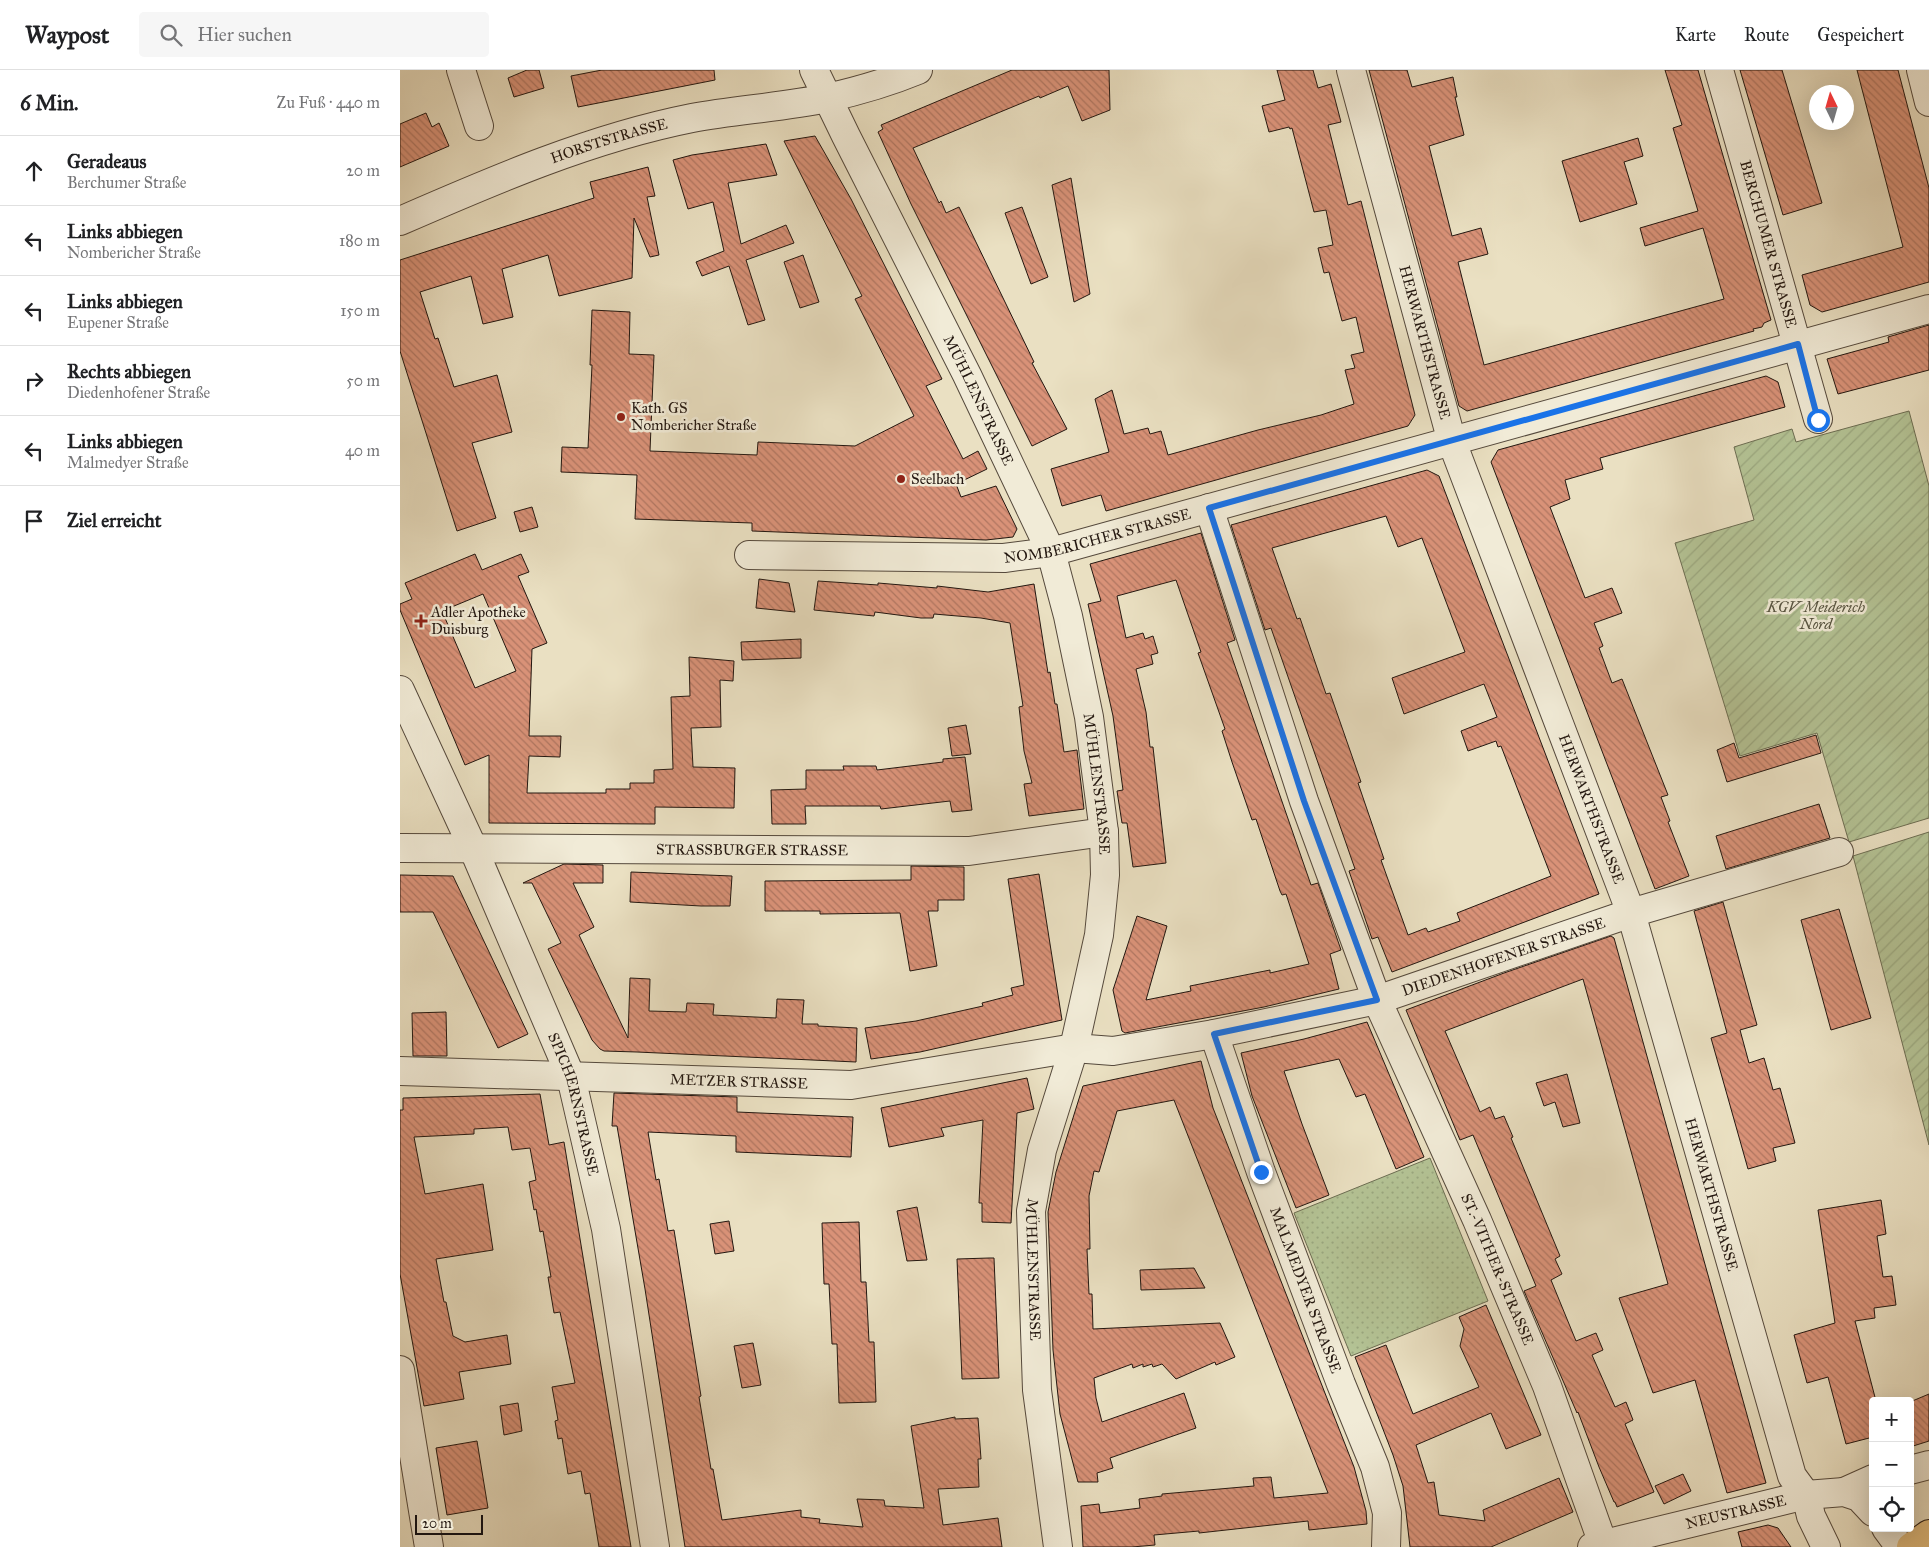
<!DOCTYPE html>
<html lang="de">
<meta charset="utf-8">
<style>
body{margin:0;font-family:"IM FELL Great Primer",serif;background:#f6f6f6;color:#202124}
.controls{position:absolute;right:15px;bottom:15px;display:grid;overflow:hidden;border-radius:5px;box-shadow:0 5px 20px #0002}
.controls button{width:45px;height:45px;display:grid;place-items:center;padding:0;border:0;border-bottom:1px solid #e0e0e0;background:#fff;color:#202124;font:25px sans-serif}
.compass{position:absolute;left:1409px;top:15px;width:45px;height:45px;border-radius:50%;background:#fff;box-shadow:0 5px 20px #0002;rotate:355deg}
.scale{position:absolute;left:15px;bottom:12px;width:68px;box-sizing:border-box;padding-left:5px;border:2px solid #231710;border-top:0;font-size:14px;line-height:18px;white-space:nowrap;color:#231710;-webkit-text-stroke:4px #f1ebd7;paint-order:stroke}
.stop{position:absolute;width:15px;height:15px;margin:-11px;border:4px solid #1a73e8;border-radius:50%;background:#fff}
.stop.end{background:#1a73e8;border-color:#fff;box-shadow:0 1px 5px #0008}
.list{margin:0;padding:0;list-style:none}
h2{display:flex;justify-content:space-between;align-items:center;height:65px;margin:0;padding:0 20px;font-size:21px}
h2 small{font-size:16px;font-weight:400;color:#757577}
.list li{display:grid;grid-template-columns:32px 1fr auto;gap:15px;align-items:center;box-sizing:border-box;height:70px;padding:0 20px;border-top:1px solid #e0e0e0}
.list b{display:block;font-size:19px;white-space:nowrap}
.list p{margin:0;font-size:16px;white-space:nowrap;color:#757577}
.list em{font-size:16px;font-style:normal;color:#757577}
.icon{flex:none;width:28px;height:28px;fill:none;stroke:currentColor;stroke-width:2;stroke-linecap:round;stroke-linejoin:round}
.map{position:relative;flex:none;width:1529px;height:1477px;overflow:hidden}
header{display:flex;align-items:center;gap:30px;box-sizing:border-box;height:70px;padding:0 25px;background:#fff;border-bottom:1px solid #e0e0e0}
header strong{font-size:24px}
nav{display:flex;gap:28px;margin-inline-start:auto;font-size:18px}
.search{width:350px;height:45px;background:#f6f6f6;display:flex;align-items:center;gap:12px;box-sizing:border-box;padding:0 18px;border-radius:5px;color:#757577;font-size:19px}
main{display:flex}
aside{flex:1;background:#fff}
.map>svg:first-child{display:block}
</style>
<header>
<strong>Waypost</strong>
<div class="search"><svg class="icon" aria-label="search" viewBox="0 0 24 24"><circle cx="10" cy="10" r="6"/><path d="M15 15l6 6"/></svg>Hier suchen</div>
<nav><a>Karte</a><a>Route</a><a>Gespeichert</a></nav>
</header>
<main>
<aside>
<h2>6 Min.<small>Zu Fuß · 440 m</small></h2>
<ul class="list">
<li><svg class="icon" aria-label="ahead" viewBox="0 0 24 24"><path d="M12 20V5M6 11l6-6 6 6"/></svg><div><b>Geradeaus</b><p>Berchumer Straße</p></div><em>20 m</em></li>
<li><svg class="icon" aria-label="left" viewBox="0 0 24 24"><path d="M17 20v-9H6M10 6l-5 5 5 5"/></svg><div><b>Links abbiegen</b><p>Nombericher Straße</p></div><em>180 m</em></li>
<li><svg class="icon" aria-label="left" viewBox="0 0 24 24"><path d="M17 20v-9H6M10 6l-5 5 5 5"/></svg><div><b>Links abbiegen</b><p>Eupener Straße</p></div><em>150 m</em></li>
<li><svg class="icon" aria-label="right" viewBox="0 0 24 24"><path d="M7 20v-9h11M14 6l5 5-5 5"/></svg><div><b>Rechts abbiegen</b><p>Diedenhofener Straße</p></div><em>50 m</em></li>
<li><svg class="icon" aria-label="left" viewBox="0 0 24 24"><path d="M17 20v-9H6M10 6l-5 5 5 5"/></svg><div><b>Links abbiegen</b><p>Malmedyer Straße</p></div><em>40 m</em></li>
<li><svg class="icon" aria-label="arrive" viewBox="0 0 24 24"><path d="M6 21V4h12l-3 4 3 4H6"/></svg><div><b>Ziel erreicht</b></div></li>
</ul>
</aside>
<div class="map">
<svg width="1529" height="1477" viewBox="0 0 1529 1477">
<defs>
<pattern id="park-dots" width="8" height="8" patternUnits="userSpaceOnUse" patternTransform="scale(1.25)"><rect width="8" height="8" fill="#b4c395"/><path d="M2 2h.1M6 6h.1" fill="none" stroke="#9aa77f" stroke-width="1.8" stroke-linecap="round"/></pattern>
<pattern id="garden-furrows" width="10" height="10" patternUnits="userSpaceOnUse" patternTransform="scale(1.25)"><rect width="10" height="10" fill="#b4c395"/><path d="M-1 1l2-2M0 10L10 0M9 11l2-2" fill="none" stroke="#9aa77f"/></pattern>
<pattern id="building-back-hatch" width="6" height="6" patternUnits="userSpaceOnUse" patternTransform="scale(1.25)"><rect width="6" height="6" fill="#d99278"/><path d="M-1 5l2 2M0 0l6 6M5-1l2 2" fill="none" stroke="#b07661"/></pattern>
</defs>
<rect width="100%" height="100%" fill="#eae0c2"/>
<filter id="stains"><feTurbulence type="fractalNoise" baseFrequency=".004" numOctaves="4"/><feColorMatrix values="0 0 0 0 .2 0 0 0 0 .09 0 0 0 0 .02 0 0 0 .5 -.17"/></filter>
<radialGradient id="worn" r=".72"><stop offset=".6" stop-color="#630" stop-opacity="0"/><stop offset="1" stop-color="#630" stop-opacity=".3"/></radialGradient>
<path fill="url(#park-dots)" stroke="#6c6d52" d="M1030 1088 1088 1231 951 1286 894 1143Z"/>
<path fill="url(#garden-furrows)" stroke="#6c6d52" d="M1509 341 1529 416V748L1449 772 1417 663 1340 686 1275 473 1354 450 1334 377 1392 359 1396 372Z
M1529 762V1075L1453 786Z"/>
<path fill="url(#building-back-hatch)" stroke="#231710" fill-rule="evenodd" d="M127 0H139L144 18 114 27 108 8Z
M202 0H314L315 10 178 37 171 6Z
M612 0H709L710 40 682 51 668 16 640 28 639 26 513 78 539 133 541 131 546 143 559 137 634 292 632 293 667 359 632 376 511 134 478 62 483 59 481 55Z
M877 0H913L918 18 931 14 941 52 928 55 948 135 961 131 1015 345 1008 356 706 441 701 425 662 436 651 399 709 382 695 329 712 320 724 364 748 358 750 364 761 361 768 385 858 360 921 345 954 334 945 300 955 298 951 285 964 282 956 247 942 251 929 202 924 203 918 178 933 175 926 140 914 142 892 58 890 59 889 57 869 62 862 36 885 30Z
M969 0H1007L1012 17 1053 7 1057 27H1055L1064 65 1029 76 1052 166 1081 158 1088 184 1058 192 1084 295 1324 229 1303 158 1245 176 1240 158 1298 141 1273 58 1282 55 1265 0H1298L1371 250 1364 253 1362 257 1353 259 1354 261 1067 341 1059 336Z
M1340 0H1382L1422 133 1383 145Z
M1457 0H1498L1529 118V212L1422 242 1410 235 1402 205 1503 177Z
M26 43 32 57 39 53 49 76 0 97V54Z
M415 66 451 129 542 309 526 316 563 389 578 381 587 399 556 414 561 427 596 416 617 459 613 467 586 470 352 461V453L235 449 237 405 161 402 162 377 188 378 192 295H190L192 240 230 242 229 284 254 285 250 381 357 385 358 372 455 376 514 346 455 229 462 226 384 71Z
M1238 68 1243 86 1224 92 1237 134 1180 152 1162 91Z
M366 74 377 105 328 113 341 174 386 155 394 173 346 190 365 250 348 255 329 196 302 206 296 192 324 181 313 132 288 139 273 90 292 85Z
M248 97 255 126 247 127 259 185 250 187 234 148 232 208 159 226 148 185 102 199 113 247 83 254 71 206 20 222 35 269 38 268 54 317 97 305 112 362 72 373 96 448 57 461 0 281V190L194 128 190 112Z
M671 108 690 224 674 232 652 115Z
M622 137 648 207 631 214 605 143Z
M403 185 419 232 400 238 384 192Z
M1529 255V300L1438 324 1427 289 1489 272 1488 267Z
M1366 306 1378 312 1385 337 1200 388 1203 399 1165 410 1170 429 1150 437 1185 528 1212 518 1222 543 1194 553 1203 576 1199 578 1212 613 1222 609 1268 725 1261 727 1270 751 1268 752 1289 806 1255 819 1091 392 1098 380Z
M1027 400 1039 406 1199 824 992 902 978 867 972 869 949 801 955 799 871 558 865 560 831 455ZM986 446 998 477 1022 468 1065 582 992 608 1004 644 1084 614 1097 647 1061 661 1068 681 1096 671 1098 677 1101 676 1151 806 1057 843 1060 851 1028 862 1026 858 1008 865 981 790 984 789 958 713 961 712 930 623 926 624 900 548 897 549 872 478Z
M132 437 138 457 120 462 114 442Z
M801 463 835 570 827 573 911 815 918 813 941 880 930 884 939 919 864 937 725 963 722 961 713 920 737 846 767 856 746 930 791 921 790 916 870 900V903L909 894 886 824 882 825 880 821 856 749 852 750 832 692 822 661 825 659 798 583 801 582 776 510 717 526 726 568 743 563 745 569 753 566 758 583 751 585 753 594 736 599 746 642 750 677H753L766 793 733 797 727 753H722L717 721 723 720 713 646 688 534 701 531 690 494Z
M75 484 82 500 121 484 129 502 118 506 147 573 132 579 129 666H161L160 687 129 686 127 723H206V719H230V713H254V700L273 699 271 627 290 626 289 587 334 591 333 611 320 610 321 657 291 658 293 697 335 698 334 738 255 737V754L89 753V685L65 695 0 540V534L12 529 5 513ZM83 524 116 601 75 618 42 541Z
M359 509 389 513 395 542 356 538Z
M418 511 478 515V513L537 518V516L588 522 634 514 648 603 650 602 655 634H657L664 682 677 680 684 739 629 746 624 714 632 713 624 681 619 637 623 636 610 553 581 548 534 544 533 548H521L475 542 474 546 414 540Z
M401 569V588L342 590 341 572Z
M566 655 571 684 552 686 548 658Z
M1416 665 1421 683 1327 712 1317 680 1334 673 1339 688Z
M565 687 572 740 552 742 550 731 481 739 480 736H405L406 754H372L371 720 406 719V700H444L443 696H476L477 700 543 692V689Z
M1419 734 1430 768 1326 799 1316 766Z
M164 794 203 795V813H173L194 857 179 865 228 968 230 908 250 909 249 941 286 942 287 933 314 934 313 945 376 948 377 929 404 930 402 954H418V956L457 958 456 992 237 982 204 981 200 979 192 970 148 879 161 873 132 813H123Z
M511 796 564 797V830H538V841H528L537 896 510 901 500 843 420 844V841H365V811L511 810Z
M231 802 332 806 330 836H301L230 832Z
M639 804 662 950 520 982 471 989 465 958 516 951 583 936 582 933 613 925 611 918 624 915 608 809Z
M0 805 53 806 128 964 98 978 33 842H0Z
M1323 832 1357 955 1340 960 1349 993 1364 988 1373 1020 1380 1018 1395 1073 1373 1078 1376 1091 1348 1099 1311 968 1327 963 1294 841Z
M1439 839 1471 948 1431 960 1401 850Z
M1211 866 1214 868 1366 1413 1327 1423 1295 1310 1253 1323 1219 1228 1268 1214 1183 909 1045 961 1080 1042 1090 1037 1095 1049 1104 1046 1113 1067 1111 1068 1160 1186 1155 1189 1162 1204 1151 1210 1176 1271 1196 1263 1203 1280 1192 1285 1215 1337 1226 1332 1233 1350 1225 1354 1254 1422 1217 1437 1215 1432H1214L1199 1397 1178 1342 1177 1343 1124 1221 1136 1216 1073 1065 1060 1070 1006 940 1104 903Z
M46 942 47 986H13L12 943Z
M967 952 1024 1087 996 1099 965 1024 956 1027 939 989 884 1001 902 1054 929 1125 896 1138 852 1026 841 983 904 969Z
M801 991 813 1038 954 1397 966 1441 967 1454 909 1460 908 1451 799 1463V1461L754 1465 755 1475 732 1477H683L681 1436 699 1434 700 1443 740 1438 739 1429 762 1426V1424L854 1416 853 1408 871 1407 874 1428 928 1423 774 1030 717 1041 699 1102 694 1101 689 1126 690 1179H687L689 1224H692L693 1259 820 1253 835 1287 816 1295 815 1292 776 1309 762 1294 753 1297 752 1294 743 1297V1294L733 1298 732 1294 694 1308 696 1328 702 1352 784 1323 796 1358 710 1388 713 1398 697 1403 698 1412H678L660 1344 653 1280 648 1142 656 1102 683 1016Z
M1167 1004 1180 1053 1163 1057 1155 1032 1144 1036 1136 1013Z
M627 1008 634 1039 617 1043 611 1153 582 1152V1133H579L583 1050 541 1058 544 1066 489 1077 481 1038Z
M214 1023 337 1027V1042L453 1047 451 1087 336 1082V1066L248 1062 256 1110 259 1109 268 1161 274 1160 301 1326 299 1327 311 1399H313L322 1450 401 1440V1447L420 1449 419 1453 463 1457 457 1429 484 1430 485 1436 524 1438 511 1356 555 1347V1349L578 1348 581 1389H578L579 1417 538 1419 543 1455 598 1448 602 1477H285L245 1219 217 1056H212Z
M140 1024 149 1075 164 1072 231 1477H199L190 1423 185 1424 181 1401 168 1404 162 1368 158 1369 155 1351 158 1350 152 1317 175 1313 160 1242 154 1243 148 1207H151L143 1161 140 1162 136 1139 134 1140 129 1112 136 1110 130 1078 112 1080 108 1057 74 1059V1064L14 1067 25 1124 83 1114 93 1180 36 1189 44 1232H46L53 1266 65 1272 107 1265 111 1294 59 1302 64 1329 24 1336 0 1204V1040H3V1028Z
M1481 1130 1486 1164 1477 1166 1483 1207 1492 1206 1496 1235 1474 1238 1475 1248 1455 1251 1476 1331H1473V1367L1446 1374 1428 1307 1407 1313 1394 1265 1435 1253 1418 1140Z
M517 1137 527 1190 507 1191 497 1141Z
M329 1151 334 1181 315 1184 310 1154Z
M459 1152 461 1212H466L469 1272H474L476 1332 439 1333 437 1274H432L429 1214H424L422 1153Z
M589 1188H594L599 1308 562 1309 557 1189Z
M794 1198 805 1218 741 1220 740 1200Z
M1086 1235 1141 1365 1106 1379 1091 1343 1016 1375 1028 1413 1034 1412 1039 1445 1085 1451 1083 1440 1159 1408 1173 1442 1091 1477H1010L1003 1416 993 1385 955 1287 986 1275 1013 1344 1079 1317 1060 1276 1064 1259 1059 1247Z
M353 1273 361 1315 342 1318 334 1276Z
M1529 1324V1371L1510 1377V1332Z
M118 1333 122 1361 104 1365 100 1336Z
M77 1371 88 1438 47 1445 36 1378Z
M1283 1404 1291 1421 1264 1434 1255 1416Z
M1368 1455 1378 1458 1391 1477H1342L1338 1462Z"/>
<g fill="none" stroke-linecap="round" stroke-linejoin="round">
<g stroke="#55493c" stroke-width="30">
<g id="minor">
<path d="M61 0 79 56"/>
<path id="s1" d="M414 0 446 66 567 305 651 482 668 546 689 647 704 762 705 805 699 865 674 978 642 1080 631 1141 637 1320 658 1477"/>
<path id="s2" d="M951 0 1052 372 1231 843 1392 1406 1406 1425 1411 1446 1426 1477"/>
<path id="s3" d="M1319 0 1418 349"/>
<path d="M1521 0 1529 32"/>
<path id="s4" d="M0 151C94 110 191 68 292 48 337 40 383 37 427 28 458 21 489 12 518 0"/>
<path id="s5" d="M809 438 904 731 977 930 1077 1150 1147 1316 1203 1474"/>
<path id="s6" d="M349 485 604 488 651 482 1529 239"/>
<path id="s7" d="M0 620 73 778 171 1007 206 1159 255 1477"/>
<path id="s8" d="M0 778 569 781 704 762"/>
<path id="s9" d="M814 964 861 1102 941 1314 975 1397 987 1443 986 1477"/>
<path id="s10" d="M0 1001 451 1015 674 978 713 981 814 964 977 930 1231 843 1439 782"/>
<path d="M0 1300 29 1477"/>
<path d="M1510 1400 1529 1395"/>
<path d="M1444 1422 1473 1409"/>
<path d="M1486 1458 1500 1477"/>
<path id="s11" d="M1192 1477 1406 1425 1444 1422 1459 1427 1473 1442"/>
</g>
</g>
<g stroke="#231710" stroke-width="30">
<path id="major" d="M1511 1477 1529 1464"/>
</g>
<use href="#minor" stroke="#f1ebd7" stroke-width="28"/>
<use href="#major" stroke="#e5c081" stroke-width="28"/>
</g>
<g fill="none" stroke-linecap="round" stroke-linejoin="round">
<path stroke="#1a73e8" stroke-width="6" d="M861 1102 814 964 977 930 904 731 809 438 1398 274 1418 350"/>
</g>
<g fill="#8f2418" stroke="#f1ebd7" stroke-width="2">
<circle cx="221" cy="347" r="5"/>
<circle cx="501" cy="409" r="5"/>
<path d="M18.5 543.5h5v5h5v5h-5v5h-5v-5h-5v-5h5z"/>
</g>
<g text-anchor="middle" stroke-width="5" stroke-linejoin="round" paint-order="stroke">
<g font-size="15" fill="#231710" stroke="#f1ebd7">
<text dy="5" stroke="none"><textPath href="#s4" startOffset="224">HORSTSTRASSE</textPath></text>
<text dy="5" stroke="none"><textPath href="#s3" startOffset="181">BERCHUMER STRASSE</textPath></text>
<text dy="5" stroke="none"><textPath href="#s2" startOffset="282">HERWARTHSTRASSE</textPath></text>
<text dy="5" stroke="none"><textPath href="#s1" startOffset="369">MÜHLENSTRASSE</textPath></text>
<text dy="5" stroke="none"><textPath href="#s6" startOffset="351">NOMBERICHER STRASSE</textPath></text>
<text dy="5" stroke="none"><textPath href="#s1" startOffset="774">MÜHLENSTRASSE</textPath></text>
<text dy="5" stroke="none"><textPath href="#s2" startOffset="778">HERWARTHSTRASSE</textPath></text>
<text dy="5" stroke="none"><textPath href="#s8" startOffset="352">STRASSBURGER STRASSE</textPath></text>
<text dy="5" stroke="none"><textPath href="#s10" startOffset="1119">DIEDENHOFENER STRASSE</textPath></text>
<text dy="5" stroke="none"><textPath href="#s10" startOffset="339">METZER STRASSE</textPath></text>
<text dy="5" stroke="none"><textPath href="#s7" startOffset="450">SPICHERNSTRASSE</textPath></text>
<text dy="5" stroke="none"><textPath href="#s2" startOffset="1182">HERWARTHSTRASSE</textPath></text>
<text dy="5" stroke="none"><textPath href="#s5" startOffset="815">ST.-VITHER-STRASSE</textPath></text>
<text dy="5" stroke="none"><textPath href="#s1" startOffset="1269">MÜHLENSTRASSE</textPath></text>
<text dy="5" stroke="none"><textPath href="#s9" startOffset="272">MALMEDYER STRASSE</textPath></text>
<text dy="5" stroke="none"><textPath href="#s11" startOffset="148">NEUSTRASSE</textPath></text>
</g>
<g font-size="15" fill="#231710" stroke="#f1ebd7" text-anchor="start">
<text x="231" y="343">Kath. GS<tspan x="231" dy="17">Nombericher Straße</tspan></text>
<text x="511" y="414">Seelbach</text>
<text x="31" y="547">Adler Apotheke<tspan x="31" dy="17">Duisburg</tspan></text>
</g>
<g font-size="15" font-style="italic" fill="#56533f" stroke="#f1ebd7">
<text x="1416" y="542">KGV Meiderich<tspan x="1416" dy="17">Nord</tspan></text>
</g>
</g>
<rect width="100%" height="100%" filter="url(#stains)"/>
<rect width="100%" height="100%" fill="url(#worn)"/>
</svg>
<div class="controls">
<button>+</button>
<button>−</button>
<button><svg class="icon" aria-label="locate" viewBox="0 0 24 24"><circle cx="12" cy="12" r="6"/><path d="M12 2v4M12 18v4M2 12h4M18 12h4"/></svg></button>
</div>
<svg class="compass" viewBox="-18 -18 36 36"><path d="M0-13l5 13h-10z" fill="#e53935"/><path d="M0 13l5-13h-10z" fill="#757577"/></svg>
<div class="scale">20 m</div>
<div class="stop" style="left:1418px;top:350px"></div>
<div class="stop end" style="left:861px;top:1102px"></div>
</div>
</main>
